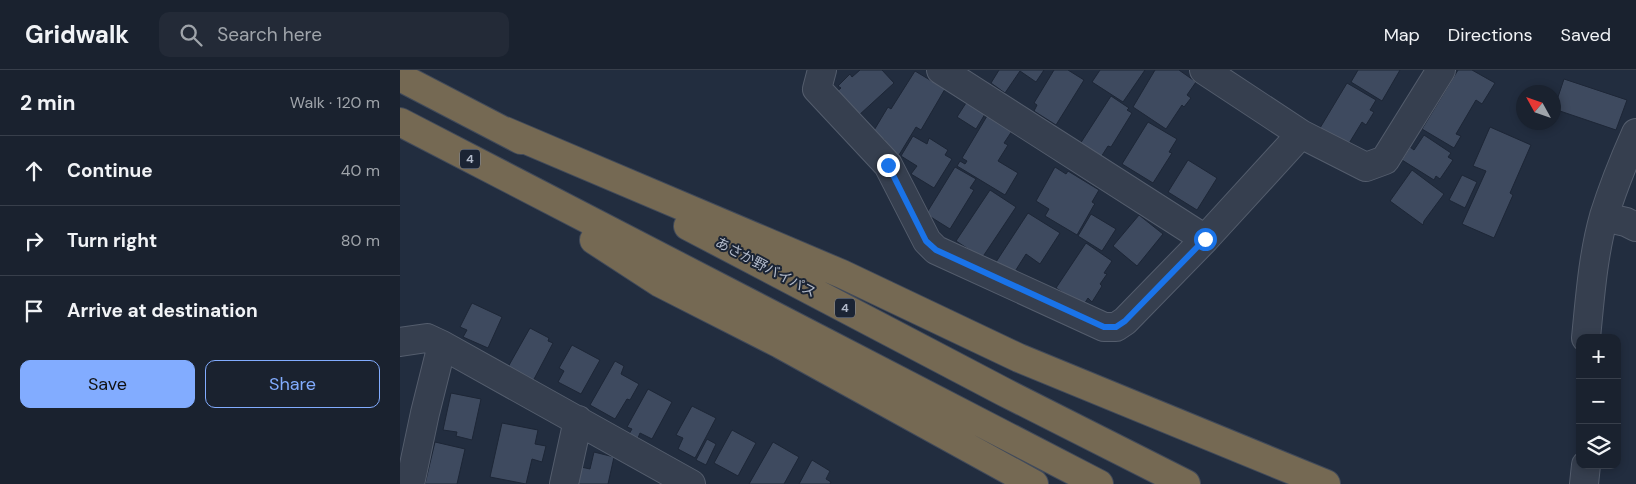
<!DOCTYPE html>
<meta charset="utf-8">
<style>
body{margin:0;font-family:"DM Sans","Noto Sans JP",sans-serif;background:#232a37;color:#f1f3f6}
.controls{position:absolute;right:15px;bottom:15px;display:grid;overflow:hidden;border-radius:10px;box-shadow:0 2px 8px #0003}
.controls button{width:45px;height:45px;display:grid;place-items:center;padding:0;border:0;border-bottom:1px solid #383f4b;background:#1a222f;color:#f1f3f6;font:25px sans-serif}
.compass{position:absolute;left:1116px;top:15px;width:45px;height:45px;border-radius:50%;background:#1a222f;box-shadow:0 2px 8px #0003;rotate:310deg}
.stop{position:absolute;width:15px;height:15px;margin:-11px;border:4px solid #1a73e8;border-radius:50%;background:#fff}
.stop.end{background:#1a73e8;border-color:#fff;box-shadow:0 1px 5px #0008}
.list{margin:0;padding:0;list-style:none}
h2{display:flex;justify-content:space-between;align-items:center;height:65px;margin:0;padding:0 20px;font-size:21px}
h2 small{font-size:16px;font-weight:400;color:#9fa4aa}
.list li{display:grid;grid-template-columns:32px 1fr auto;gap:15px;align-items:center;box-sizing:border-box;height:70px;padding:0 20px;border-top:1px solid #383f4b}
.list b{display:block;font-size:19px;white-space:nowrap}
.list em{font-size:16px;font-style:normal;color:#9fa4aa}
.actions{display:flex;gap:10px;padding:15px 20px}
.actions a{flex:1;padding:11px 0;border:1px solid #82acff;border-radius:10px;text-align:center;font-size:18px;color:#82acff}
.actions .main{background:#82acff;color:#111}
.icon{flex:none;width:28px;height:28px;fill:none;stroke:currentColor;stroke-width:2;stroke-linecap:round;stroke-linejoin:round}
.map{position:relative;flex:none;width:1236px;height:414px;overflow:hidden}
header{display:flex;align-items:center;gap:30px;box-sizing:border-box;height:70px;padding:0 25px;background:#1a222f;border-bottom:1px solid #383f4b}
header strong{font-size:24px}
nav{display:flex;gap:28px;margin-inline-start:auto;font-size:18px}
.search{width:350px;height:45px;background:#232a37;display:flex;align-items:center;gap:12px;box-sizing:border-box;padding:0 18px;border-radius:10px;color:#9fa4aa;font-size:19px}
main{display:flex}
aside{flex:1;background:#1a222f}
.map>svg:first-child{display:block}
</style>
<header>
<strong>Gridwalk</strong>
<div class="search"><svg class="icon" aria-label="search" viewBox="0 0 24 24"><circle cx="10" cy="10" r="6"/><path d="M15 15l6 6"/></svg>Search here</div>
<nav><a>Map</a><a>Directions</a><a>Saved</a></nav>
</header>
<main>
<aside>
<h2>2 min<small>Walk · 120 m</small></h2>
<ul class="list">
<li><svg class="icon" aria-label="ahead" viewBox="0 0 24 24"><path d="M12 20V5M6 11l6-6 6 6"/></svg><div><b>Continue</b></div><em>40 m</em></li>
<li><svg class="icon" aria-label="right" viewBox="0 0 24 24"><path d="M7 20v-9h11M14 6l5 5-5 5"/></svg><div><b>Turn right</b></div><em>80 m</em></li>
<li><svg class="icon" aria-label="arrive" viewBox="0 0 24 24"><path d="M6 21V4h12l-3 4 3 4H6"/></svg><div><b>Arrive at destination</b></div></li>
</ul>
<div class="actions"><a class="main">Save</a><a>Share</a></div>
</aside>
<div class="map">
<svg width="1236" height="414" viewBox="0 0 1236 414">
<rect width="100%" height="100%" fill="#222d3f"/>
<path fill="#3e4a5f" stroke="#1d2636" d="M460 0H482L494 13 458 46 436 22 441 18 438 16 450 4 452 7Z
M599 0H644L636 12 620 1 605 23 591 13Z
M654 0H668L684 10 656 55 634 41 637 35 634 33Z
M700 0H745L723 32 692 12Z
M755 0H779L796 12 787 25 791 28 784 37 782 35 766 59 733 37Z
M958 0H1000L982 31 951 12Z
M1058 0H1072L1095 13 1082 34 1076 30 1056 64 1061 66 1054 78 1022 59Z
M515 1 545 19 521 60 516 57 499 85 483 73 485 70 473 62 488 37 491 39Z
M1164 9 1227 30 1216 60 1154 39Z
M947 13 976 30 970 40 974 42 966 55 962 52 948 75 920 58Z
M711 26 729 38 727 40 732 43 711 77 708 76 701 87 680 74Z
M566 33 585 44 576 59 557 47Z
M587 46 612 61 604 73 608 75 598 91 618 103 605 125 557 96 560 91 565 94 567 91 562 88Z
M748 52 777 69 769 82 772 83 753 113 722 94Z
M1090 57 1131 75 1110 123 1113 125 1094 168 1062 154 1086 101 1073 96Z
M1024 65 1051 83 1048 87 1053 90 1040 109 1036 106 1034 110 1002 90 1010 77 1014 80Z
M513 66 527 74 529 68 548 80 545 85 552 89 534 118 511 104 517 96 501 86Z
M788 90 817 108 797 140 768 122Z
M555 97 576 109 570 118 574 120 550 159 526 144Z
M655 97 666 104 668 101 699 120 692 132 695 134 694 135 677 165 645 146 649 139 636 131Z
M1012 100 1044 124 1024 151 1023 155 990 131Z
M1062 105 1077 112 1065 138 1049 130Z
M590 120 616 137 582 188 556 171Z
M628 143 660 163 640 194 626 184 614 203 596 192Z
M691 144 716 159 702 181 678 166Z
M739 145 763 164 737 196 713 176Z
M686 173 712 191 704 203 707 204 700 214 702 216 692 232 688 228 683 236 656 218Z
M72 233 102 247 88 278 63 267 67 260 60 257Z
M130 258 149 268 148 271 153 273 133 311 108 297Z
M172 275 200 290 181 324 158 312 164 301 159 298Z
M215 291 224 296 221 304 239 314 230 330 227 329 215 349 190 335Z
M248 319 272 332 252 369 240 363 238 368 229 364 232 359 227 357Z
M51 323 81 329 72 370 56 366 57 362 43 360Z
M292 336 316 348 295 388 278 379 283 368 276 365Z
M102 353 138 360 135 374 146 376 142 392 132 389 126 414 90 407Z
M332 360 356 373 338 406 314 393Z
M307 369 316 374 306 395 296 390Z
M35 372 65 379 57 414H25Z
M373 372 399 387 384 414H349Z
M194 382 214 387 208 414H178L181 397 190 399Z
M412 390 430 401 426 409 431 412 430 414H399Z"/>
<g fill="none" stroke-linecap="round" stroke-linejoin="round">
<g stroke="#545d6d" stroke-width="30">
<path id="minor" d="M422 0 417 19 488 95 527 171 536 180 704 257H716L725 251 805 169 901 64
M541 0 805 169
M804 0 901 64 966 97 985 90 1041 0
M1204 147 1226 152 1236 157
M1186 268C1190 227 1193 185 1204 146 1213 117 1224 90 1236 63
M0 272 27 268 42 275 291 414
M10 414 25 343 42 275
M164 414 178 350
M1184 414 1186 395"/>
</g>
<g stroke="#414a5a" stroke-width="30">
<path id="highway" d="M0 7 121 70
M0 52 699 414
M105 61 442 204 619 288 926 414
M288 156 604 322 786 414
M194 170 260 213 380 274 634 414"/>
</g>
<use href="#minor" stroke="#363f4f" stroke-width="28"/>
<use href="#highway" stroke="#756953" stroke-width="28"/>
</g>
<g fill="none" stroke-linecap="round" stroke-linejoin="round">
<path stroke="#1a73e8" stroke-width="6" d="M488 95 526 171 536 180 704 257H716L725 251 805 169"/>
</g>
<g text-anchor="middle" stroke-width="4" stroke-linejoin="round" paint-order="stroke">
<g fill="#1b2434" stroke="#858d9d" stroke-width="1">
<rect x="60" y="79.5" width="20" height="19" rx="4"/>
<rect x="435" y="228.5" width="20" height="19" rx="4"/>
</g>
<g font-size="12" font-weight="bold" fill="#b2baca">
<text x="70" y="93">4</text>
<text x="445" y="242">4</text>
</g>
<g font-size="14" fill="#b2baca" stroke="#1b2434">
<text transform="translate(366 197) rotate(28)" y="5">あさか野バイパス</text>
</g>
</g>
</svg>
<div class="controls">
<button>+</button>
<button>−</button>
<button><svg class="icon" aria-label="layers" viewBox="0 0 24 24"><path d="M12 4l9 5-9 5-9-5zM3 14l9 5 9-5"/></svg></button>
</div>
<svg class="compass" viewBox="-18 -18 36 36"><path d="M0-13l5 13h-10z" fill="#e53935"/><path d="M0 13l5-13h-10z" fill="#9fa4aa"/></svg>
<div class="stop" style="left:805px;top:169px"></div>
<div class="stop end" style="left:488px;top:95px"></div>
</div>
</main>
